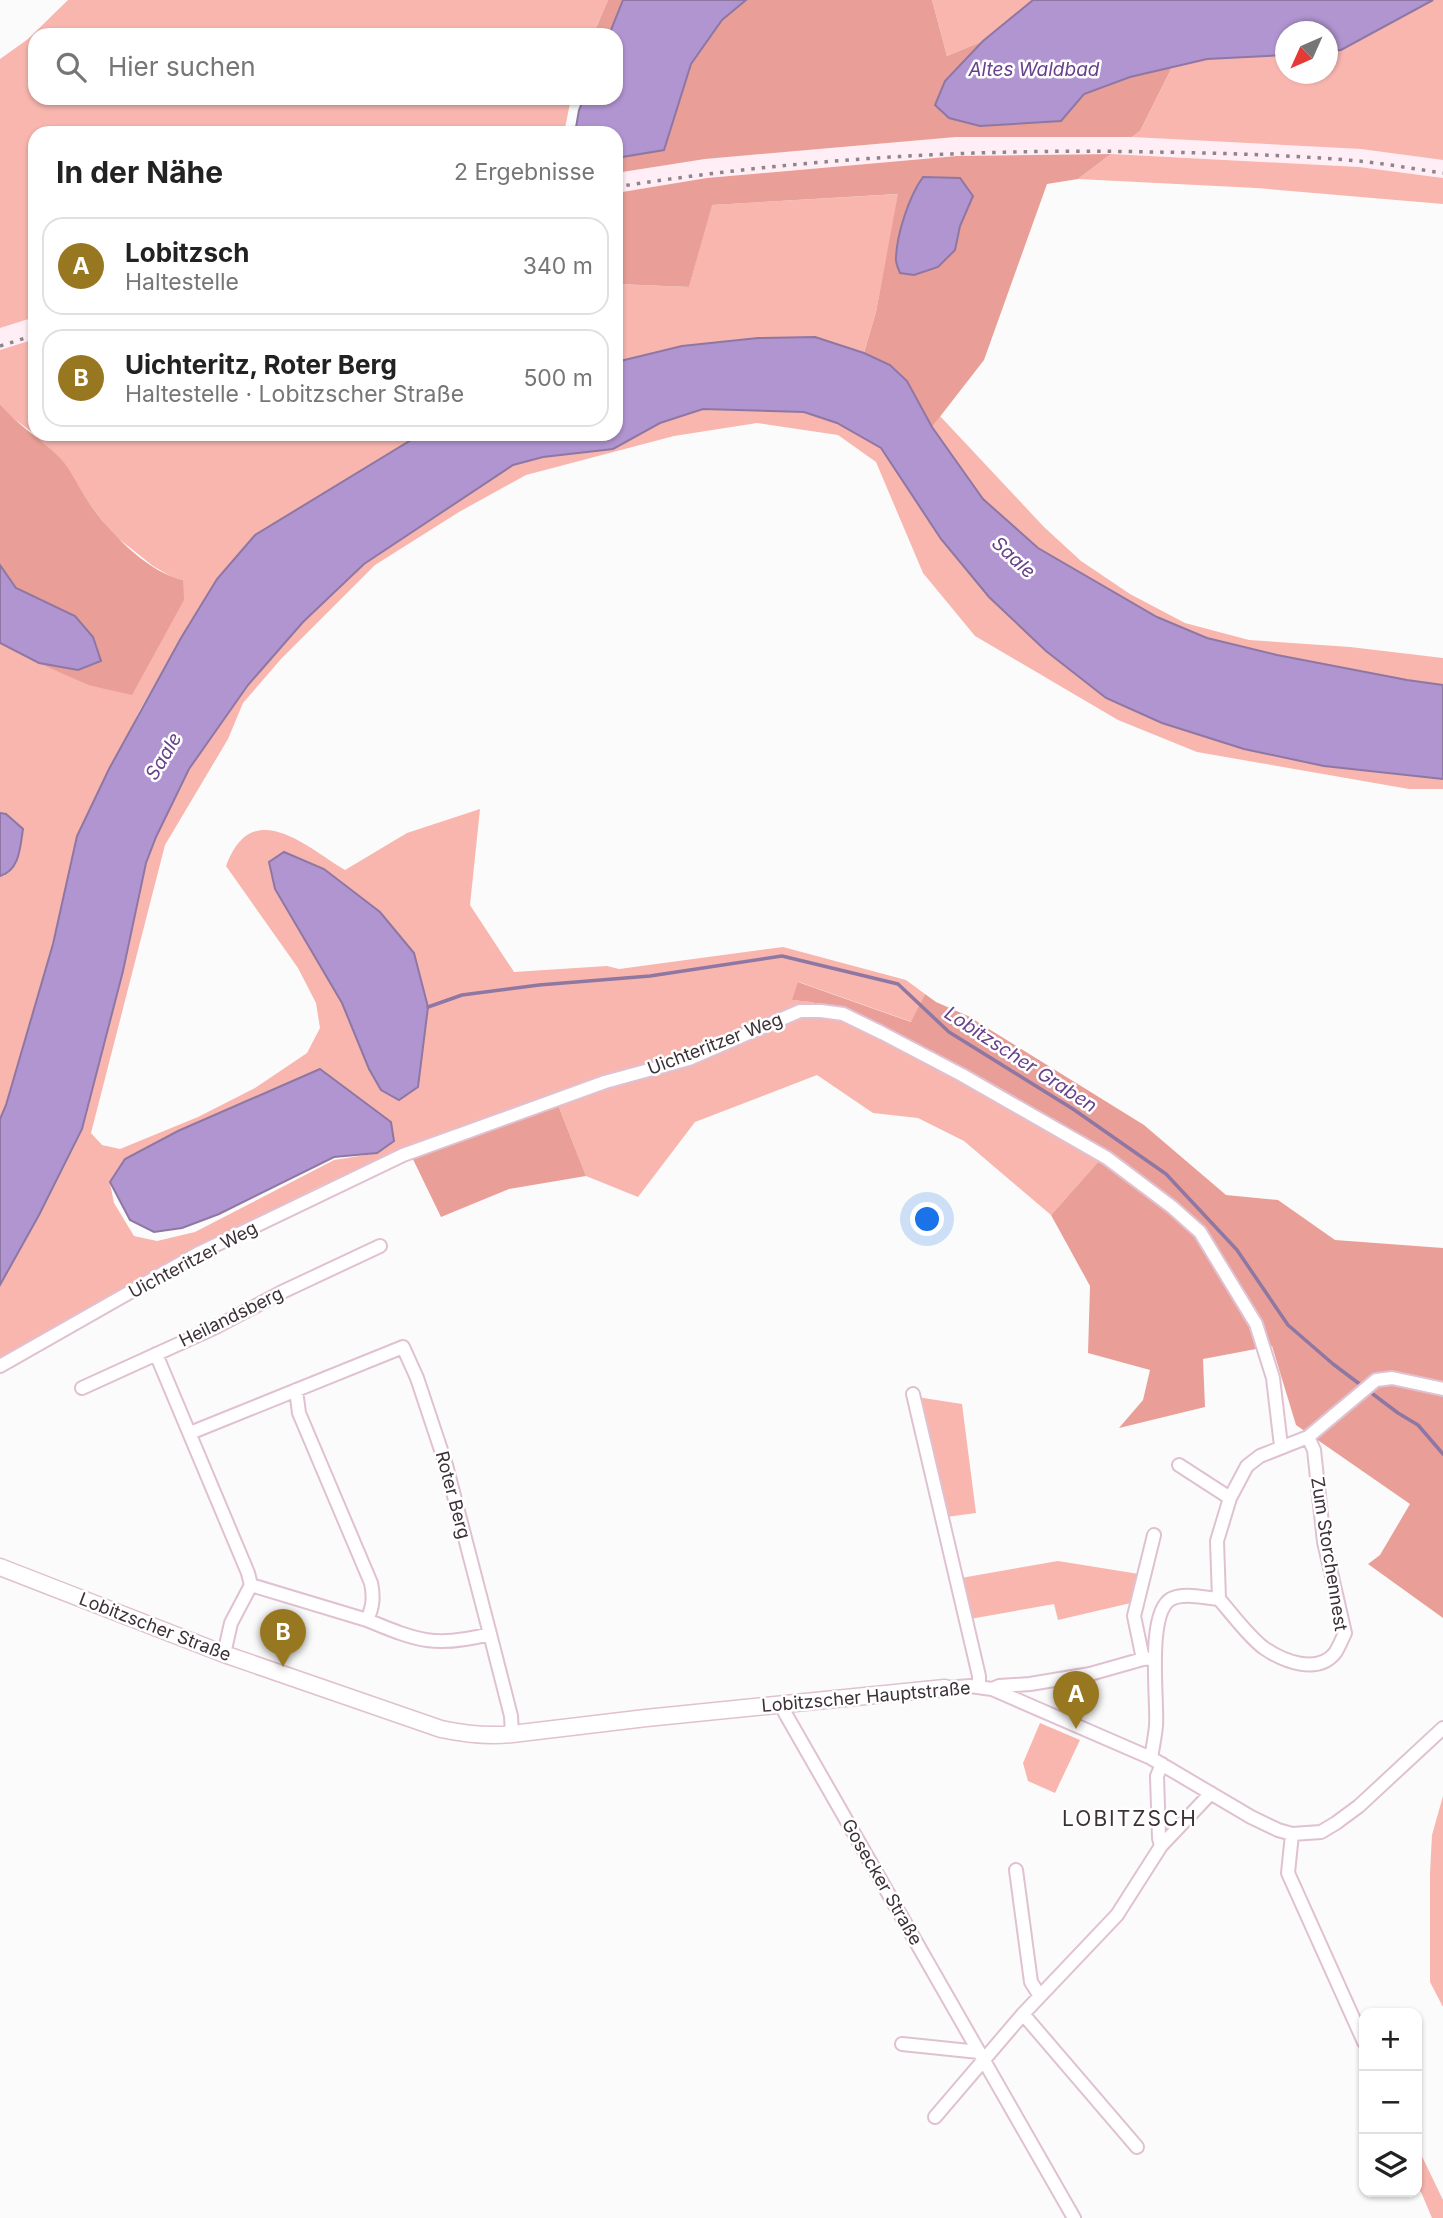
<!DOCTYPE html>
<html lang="de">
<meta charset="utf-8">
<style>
body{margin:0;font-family:Inter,sans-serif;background:#f6f6f6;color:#222}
.controls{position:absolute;right:21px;bottom:21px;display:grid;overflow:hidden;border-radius:14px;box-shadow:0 2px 5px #0004}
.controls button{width:63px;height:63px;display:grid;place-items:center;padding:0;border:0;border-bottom:2px solid #e0e0e0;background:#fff;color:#222;font:35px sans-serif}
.compass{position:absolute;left:1275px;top:21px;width:63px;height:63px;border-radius:50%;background:#fff;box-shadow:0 2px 5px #0004;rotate:225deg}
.you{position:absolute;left:928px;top:1220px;width:24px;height:24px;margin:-18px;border:5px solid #fff;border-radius:50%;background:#1a73e8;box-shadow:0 0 0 10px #1a73e833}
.badge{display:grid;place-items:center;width:46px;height:46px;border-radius:50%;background:#987721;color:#fff;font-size:23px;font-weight:700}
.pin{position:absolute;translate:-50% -58px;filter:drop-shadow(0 2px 4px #0008)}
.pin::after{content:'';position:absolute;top:37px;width:24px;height:21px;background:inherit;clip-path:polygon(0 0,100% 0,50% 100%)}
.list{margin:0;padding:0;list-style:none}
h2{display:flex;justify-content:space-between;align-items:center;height:91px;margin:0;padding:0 28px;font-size:30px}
h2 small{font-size:23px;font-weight:400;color:#767676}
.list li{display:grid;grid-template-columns:46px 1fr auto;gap:21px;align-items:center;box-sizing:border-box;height:98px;margin:0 14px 14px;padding:0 14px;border:2px solid #e0e0e0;border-radius:21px}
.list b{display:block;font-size:26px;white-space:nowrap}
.list p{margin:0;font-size:23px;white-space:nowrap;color:#767676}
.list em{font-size:23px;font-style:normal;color:#767676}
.icon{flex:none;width:38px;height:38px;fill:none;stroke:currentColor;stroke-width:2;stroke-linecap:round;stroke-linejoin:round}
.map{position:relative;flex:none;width:1443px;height:2218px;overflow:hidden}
.search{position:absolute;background:#fff;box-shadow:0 2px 5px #0004;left:28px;top:28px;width:595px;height:77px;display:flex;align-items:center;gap:18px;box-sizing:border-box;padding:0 24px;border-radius:21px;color:#767676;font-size:26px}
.panel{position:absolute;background:#fff;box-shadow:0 2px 5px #0004;left:28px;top:126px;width:595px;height:315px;border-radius:21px}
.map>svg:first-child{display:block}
</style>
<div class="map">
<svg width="1443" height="2218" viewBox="0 0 1443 2218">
<rect width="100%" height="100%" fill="#fbfbfb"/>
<path fill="#ffeef6" d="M956 137H1132L1361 149 1443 160V178L1359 167 1111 154 957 156 707 178 616 193V173L705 159Z
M35 317V339L0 350V328Z"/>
<path fill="#f8b6af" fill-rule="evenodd" d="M68 0H608L593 35H35V98H571L564 133H35V317L0 328V59L28 39Z
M932 0H1033L983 41 947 56Z
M1433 0H1443V160L1361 149 1132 137 1140 131 1172 67 1207 59 1285 55 1286 74H1328V51L1341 50Z
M1111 154 1359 167 1443 178V204L1256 188 1078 179Z
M899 194 876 312 864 353 815 337 758 338 682 346 616 362V284L689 287 711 205Z
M35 339V434H421L255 535 217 579 181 638 140 710 77 836 53 944 6 1105 0 1119V876H5L6 814 0 813V643L88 685 183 580 172 577 153 566 114 535 32 432 10 416 0 404V350Z
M703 409 804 412 837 423 881 448 941 539 989 597 1046 651 1107 698 1162 723 1244 749 1324 766 1443 779V789H1409L1197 752 1118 720 975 636 923 573 876 462 838 435 757 423 674 436 526 475 459 512 375 565 281 659 243 703 228 739 165 845 91 1133 102 1145 120 1149 198 1117 255 1088 307 1053 320 1028 316 1003 298 968 226 866C252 796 304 845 345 870L407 833 480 809 470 905 514 972 607 966 619 969 783 947 906 980 925 994 912 1022 799 982 793 1000 811 1002 862 1016 1106 1153 1051 1215 964 1141 918 1118 873 1113 817 1075 695 1122 638 1197 586 1176 553 1092 320 1186 195 1250 0 1361V1285L39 1215 82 1129 123 971 146 863 156 837 189 769 248 685 303 622 364 564 513 465 543 457 613 449 660 423ZM324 869 380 912 414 953 428 1007 418 1087 369 1069 342 1003 275 889ZM320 1069 391 1122 378 1153 334 1160 195 1232 157 1241 134 1236 114 1203 110 1183 125 1159 178 1131Z
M940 416 1044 527 1081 561 1130 594 1185 623 1249 640 1350 647 1443 658V685L1407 680 1277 655 1207 638 1157 617 1038 548 983 499 932 427Z
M917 1397 962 1404 976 1513 946 1517Z
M1058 1561 1139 1574 1135 1602 1058 1620 1054 1604 970 1619 961 1578Z
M1040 1723 1080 1740 1055 1793 1028 1781 1023 1763Z
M1443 1796V2007L1430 1982V1873L1432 1835Z
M1417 2146 1443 2200V2218H1432L1421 2192 1417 2188Z"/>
<path fill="#e99f97" d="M608 0H623L609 35H593Z
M746 0H932L947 56 983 41 945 81 1061 121 1084 94 1130 77 1172 67 1140 131 1132 137H956L705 159 616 173V158L664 150 691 64 722 20Z
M1111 154 1078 179 1047 184 984 360 932 427 907 381 890 365 864 353 876 312 898 194 712 205 689 287 616 284V193L707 178 957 156Z
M0 404C17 425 41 439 60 458 72 471 79 489 89 503 110 533 147 572 183 580L184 600 132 695 88 685 39 663 78 670 37 599 16 587 0 565Z
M798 982 911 1022 925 994 936 1002 968 1016 1144 1125 1226 1195 1278 1200 1335 1240 1443 1248V1618L1368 1564 1380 1555 1410 1504 1296 1425 1272 1346 1203 1359 1205 1407 1119 1428 1143 1400 1150 1370 1088 1353 1090 1286 1051 1215 1106 1153 862 1016 811 1002 792 1000Z
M553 1092 586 1176 509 1189 441 1217 408 1149Z"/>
<path fill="#b195d1" stroke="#8e77a3" stroke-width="2" d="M623 0H746L722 20 691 64 664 150 616 158V133H575L579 110 584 98H616V35H609Z
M1033 0H1433L1341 50 1328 51V32H1286L1285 55 1207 59 1130 77 1084 94 1061 121 980 126 949 118 935 105 945 81 983 41Z
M923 177 960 178 973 196 960 226 955 250 938 267 914 275 900 273C898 268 895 262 896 257 897 234 909 196 923 177Z
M815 337 864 353 890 365 907 381 932 427 983 499 1038 548 1157 617 1207 638 1277 655 1407 680 1443 685V779L1324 766 1244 749 1162 723 1106 698 1046 651 989 597 941 539 881 448 837 423 804 412 703 409 660 423 613 449 543 457 513 465 364 564 303 622 248 685 189 769 156 837 146 863 123 971 82 1129 39 1215 0 1285V1119L6 1105 53 944 77 836 109 769 181 638 217 579 255 535 421 434H616V362L682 346 758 338Z
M0 565 16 588 75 616 93 637 101 661 78 670 39 663 0 643Z
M0 813 6 814 23 829C20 847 20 870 0 876Z
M284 852 324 869 380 912 414 953 428 1007 418 1087 399 1100 381 1090 369 1069 342 1003 275 889 269 862Z
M320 1069 391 1122 394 1141 377 1153 334 1157 219 1214 182 1228 154 1232 130 1220 110 1182 125 1159 178 1131Z"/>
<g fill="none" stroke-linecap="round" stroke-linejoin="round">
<path stroke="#8e77a3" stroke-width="3.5" d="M428 1007 462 995 539 985 650 976 782 956 898 984 949 1032 1073 1109 1166 1174 1237 1250 1288 1325 1333 1364 1398 1413 1418 1425 1443 1454"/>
<g stroke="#e0c1d1" stroke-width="16">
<path id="minor" d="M156 1354 248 1573 251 1585 231 1623 224 1654
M0 1366 197 1254 403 1155 605 1082 689 1059 800 1011H821L843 1014 882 1033 962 1075 1107 1158 1172 1207 1200 1232 1256 1324 1273 1378 1281 1446
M82 1388 216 1327 282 1292 380 1246
M913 1394 979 1676V1687
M190 1433 403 1347 417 1378 446 1465 490 1634C435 1648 418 1641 367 1620
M1308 1437 1314 1450 1324 1542 1345 1633C1342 1639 1339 1647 1335 1653 1317 1675 1283 1661 1264 1648 1249 1637 1232 1614 1219 1599L1217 1541 1230 1498 1247 1466 1260 1456 1308 1437 1376 1380 1392 1378 1443 1389
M1179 1465 1230 1498
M251 1585 367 1620C373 1607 374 1597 371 1583L299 1413 296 1390
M490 1634 511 1716 512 1734
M1143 1659 1134 1616 1154 1535
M945 1688 970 1686 992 1689 1151 1758 1251 1817 1278 1830 1292 1834 1321 1832 1336 1823 1359 1806 1443 1728
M992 1689 999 1686 1030 1684 1090 1674 1143 1659 1154 1658
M782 1704 785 1713 1074 2218
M1151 1758C1153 1747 1155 1736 1156 1726 1158 1701 1146 1613 1171 1599 1184 1592 1205 1598 1219 1599
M1292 1834 1288 1873 1364 2042
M1161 1846 1159 1838 1157 1776 1162 1764
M1016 1870 1031 1982 1040 1996
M1023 2014 1137 2147
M902 2044 979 2052
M935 2117 1023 2014 1117 1915 1161 1846 1211 1793"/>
</g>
<g stroke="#e0c1d1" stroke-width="19">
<path id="tertiary" d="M0 1567 224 1654 441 1729C465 1734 488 1737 512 1734L646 1718 945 1688"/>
</g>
<use href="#minor" stroke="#fff" stroke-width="12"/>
<use href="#tertiary" stroke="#fff" stroke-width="16"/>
<path stroke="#8c8589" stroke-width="3.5" stroke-dasharray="3.5 7" stroke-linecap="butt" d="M616 187C794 159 973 148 1153 152 1222 153 1291 155 1359 161 1387 164 1415 169 1443 173
M0 346 35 335"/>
</g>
<g text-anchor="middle" stroke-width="5" stroke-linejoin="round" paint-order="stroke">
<g font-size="18" fill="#3d3138" stroke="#fff">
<text transform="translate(715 1044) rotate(-21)" y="6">Uichteritzer Weg</text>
<text transform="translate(193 1260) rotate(-28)" y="6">Uichteritzer Weg</text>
<text transform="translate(231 1317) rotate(-26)" y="6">Heilandsberg</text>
<text transform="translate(453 1495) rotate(75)" y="6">Roter Berg</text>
<text transform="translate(1329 1554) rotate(81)" y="6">Zum Storchennest</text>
<text transform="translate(155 1627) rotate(21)" y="6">Lobitzscher Straße</text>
<text transform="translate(866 1697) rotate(-5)" y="6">Lobitzscher Hauptstraße</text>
<text transform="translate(882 1882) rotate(60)" y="6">Gosecker Straße</text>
</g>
<g font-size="19" font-style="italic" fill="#67418b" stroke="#fff">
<text x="1034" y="76">Altes Waldbad</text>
<text transform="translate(1014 557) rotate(43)" y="7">Saale</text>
<text transform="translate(163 756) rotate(-59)" y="7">Saale</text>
<text transform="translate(1021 1059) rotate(33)" y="7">Lobitzscher Graben</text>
</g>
<g font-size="21" letter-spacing="2" fill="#3d3138" stroke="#fff">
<text x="1130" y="1826">LOBITZSCH</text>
</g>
</g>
</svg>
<div class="controls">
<button>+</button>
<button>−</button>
<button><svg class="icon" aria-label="layers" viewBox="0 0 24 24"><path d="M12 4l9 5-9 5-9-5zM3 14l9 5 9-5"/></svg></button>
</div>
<svg class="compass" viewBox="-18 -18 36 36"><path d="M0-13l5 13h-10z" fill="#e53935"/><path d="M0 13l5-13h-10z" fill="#767676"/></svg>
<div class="you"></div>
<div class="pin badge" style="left:1076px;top:1729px">A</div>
<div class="pin badge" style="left:283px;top:1667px">B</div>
<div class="search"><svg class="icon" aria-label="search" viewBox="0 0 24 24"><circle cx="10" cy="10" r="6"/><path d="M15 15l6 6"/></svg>Hier suchen</div>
<section class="panel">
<h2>In der Nähe<small>2 Ergebnisse</small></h2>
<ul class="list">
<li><span class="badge">A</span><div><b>Lobitzsch</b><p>Haltestelle</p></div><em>340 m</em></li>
<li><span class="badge">B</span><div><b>Uichteritz, Roter Berg</b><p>Haltestelle · Lobitzscher Straße</p></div><em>500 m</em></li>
</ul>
</section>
</div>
